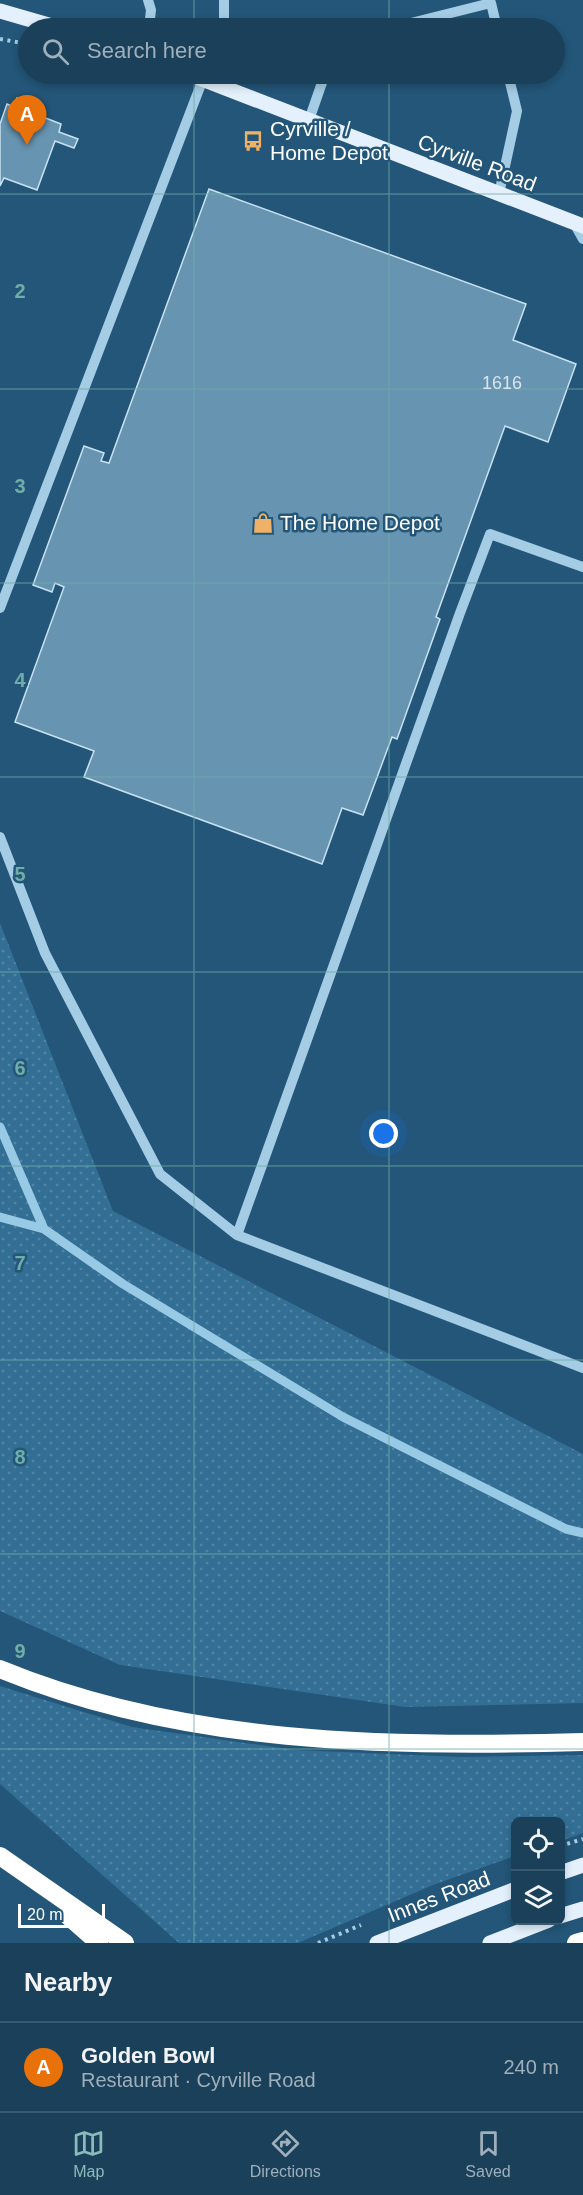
<!DOCTYPE html>
<meta charset="utf-8">
<style>
body{margin:0;font-family:Arial,sans-serif;background:#274b63;color:#f1f3f6}
.controls{position:absolute;right:18px;bottom:18px;display:grid;overflow:hidden;border-radius:9px;box-shadow:0 3px 9px #0003}
.controls button{width:54px;height:54px;display:grid;place-items:center;padding:0;border:0;border-bottom:2px solid #385970;background:#1a405a;color:#f1f3f6;font:30px sans-serif}
.scale{position:absolute;left:18px;bottom:15px;width:87px;box-sizing:border-box;padding-left:6px;border:3px solid #fff;border-top:0;font-size:16px;line-height:21px;white-space:nowrap;color:#fff;-webkit-text-stroke:4px #235678;paint-order:stroke}
.you{position:absolute;left:384px;top:1134px;width:21px;height:21px;margin:-15px;border:4px solid #fff;border-radius:50%;background:#1a73e8;box-shadow:0 0 0 9px #1a73e833}
.badge{display:grid;place-items:center;width:39px;height:39px;border-radius:50%;background:#8bbbb9;color:#fff;font-size:20px;font-weight:700}
.pin{position:absolute;translate:-50% -50px;filter:drop-shadow(0 2px 3px #0008)}
.pin::after{content:'';position:absolute;top:32px;width:21px;height:18px;background:inherit;clip-path:polygon(0 0,100% 0,50% 100%)}
.list{margin:0;padding:0;list-style:none}
h2{display:flex;justify-content:space-between;align-items:center;height:78px;margin:0;padding:0 24px;font-size:26px}
h2 small{font-size:20px;font-weight:400;color:#9fafbb}
.list li{display:grid;grid-template-columns:39px 1fr auto;gap:18px;align-items:center;box-sizing:border-box;height:90px;padding:0 24px;border-top:2px solid #385970}
.list b{display:block;font-size:22px;white-space:nowrap}
.list p{margin:0;font-size:20px;white-space:nowrap;color:#9fafbb}
.list em{font-size:20px;font-style:normal;color:#9fafbb}
.icon{flex:none;width:33px;height:33px;fill:none;stroke:currentColor;stroke-width:2;stroke-linecap:round;stroke-linejoin:round}
.map{position:relative;flex:none;width:583px;height:1943px;overflow:hidden}
.search{position:absolute;background:#1a405a;box-shadow:0 3px 9px #0003;left:18px;right:18px;top:18px;height:66px;display:flex;align-items:center;gap:15px;box-sizing:border-box;padding:0 21px;border-radius:33px;color:#9fafbb;font-size:22px}
.sheet{height:168px;background:#1a405a}
nav{display:flex;justify-content:space-around;align-items:center;box-sizing:border-box;height:84px;border-top:2px solid #385970;background:#1a405a;font-size:16px;color:#9fafbb}
nav a{display:grid;justify-items:center;gap:3px}
nav .on{color:#8bbbb9}
.map>svg:first-child{display:block}
</style>
<div class="map">
<svg width="583" height="1943" viewBox="0 0 583 1943">
<defs>
<pattern id="grass-dots" width="8" height="8" patternUnits="userSpaceOnUse" patternTransform="scale(1.5)"><rect width="8" height="8" fill="#336f94"/><path d="M2 2h.1M6 6h.1" fill="none" stroke="#5285a4" stroke-width="1.8" stroke-linecap="round"/></pattern>
</defs>
<rect width="100%" height="100%" fill="#235678"/>
<path fill="url(#grass-dots)" d="M0 923 113 1211 583 1454V1703L405 1707 120 1665 0 1611Z
M0 1686 132 1727 296 1750 460 1757 583 1755V1833L561 1841 560 1822H516L515 1856 433 1885 298 1943H179L0 1784Z"/>
<g fill="none" stroke-linecap="round" stroke-linejoin="round">
<path stroke="#98c9e5" stroke-width="9" d="M0 1127 44 1229 123 1284 343 1417 566 1529 583 1533
M0 1217 44 1229"/>
</g>
<path fill="#6794b1" stroke="#c7e2f3" stroke-width="1.5" d="M17 98 34 103 30 112 61 124 59 132 78 139 74 148 55 141 37 190 4 178 0 186V124L7 104 14 107Z
M209 189 526 304 513 340 576 364 548 442 505 426 436 617 440 619 397 739 392 737 363 815 342 808 322 864 84 777 94 751 15 722 64 587 55 583 52 592 33 585 84 446 104 453 101 461 109 463Z"/>
<g fill="none" stroke-linecap="round" stroke-linejoin="round">
<path stroke="#a4cce4" stroke-width="4" stroke-dasharray="3 4.5" stroke-linecap="butt" d="M0 39 28 44
M560 1846 583 1839
M318 1943 361 1925"/>
<path stroke="#a4cce4" stroke-width="10" d="M148 0 151 10 149 28
M224 0V28
M391 28 491 3 497 28
M309 120 325 74
M499 194 517 111 508 74
M574 223 583 239
M583 567 490 534 460 613 237 1235 583 1368
M0 608 203 79
M0 837 45 953 160 1174 237 1235"/>
<path stroke="#e4f1fc" stroke-width="15" d="M0 11 59 28
M189 74 583 226
M560 1873 583 1865
M560 1916 583 1909
M377 1943 516 1889
M490 1943 549 1920"/>
<path stroke="#fff" stroke-width="18" d="M0 1669C182 1744 388 1748 583 1742
M0 1856 125 1943
M67 1915 99 1943
M576 1943 583 1941"/>
</g>
<path fill="none" stroke="#6fada8" stroke-width="1.5" stroke-opacity="0.55" d="M194 0V28M389 0V28M194 74V1943M389 74V1943M0 194H583M0 389H583M0 583H583M0 777H583M0 972H583M0 1166H583M0 1360H583M0 1554H583M0 1749H583"/>
<defs>
<g id="bus-bare" transform="scale(1.62)"><path d="M-5-6H5V4H4V6H2V4H-2V6H-4V4H-5ZM-3.5-4V0h7V-4ZM-3.5 1.2v1.5H-2V1.2ZM2 1.2v1.5H3.5V1.2Z" fill="#efb167" stroke="#235678" stroke-width="2.5" paint-order="stroke"/></g>
<g id="shop-bare" transform="scale(1.62)"><path d="M-5-2.5h2.3a2.7 3.5 0 0 1 5.4 0H5L5.5 6h-11ZM-1.5-2.5h3a1.5 2.3 0 0 0-3 0Z" fill="#efb167" stroke="#235678" stroke-width="2.5" paint-order="stroke"/></g>
</defs>
<g fill-rule="evenodd">
<use href="#bus-bare" x="253" y="141"/>
<use href="#shop-bare" x="263" y="523"/>
</g>
<g text-anchor="middle" stroke-width="5" stroke-linejoin="round" paint-order="stroke">
<g font-size="18" fill="#d9e4ec">
<text x="502" y="389">1616</text>
</g>
<g font-size="21" fill="#fff" stroke="#235678" text-anchor="start">
<text x="270" y="136">Cyrville /<tspan x="270" dy="24">Home Depot</tspan></text>
<text x="280" y="530">The Home Depot</text>
</g>
<g font-size="21" fill="#fff" stroke="#235678">
<text transform="translate(477 163) rotate(21)" y="7">Cyrville Road</text>
<text transform="translate(439 1897) rotate(-21)" y="7">Innes Road</text>
</g>
</g>
<g font-size="20" text-anchor="middle" font-weight="bold" fill="#6fada8" stroke="#235678" stroke-width="5" stroke-linejoin="round" paint-order="stroke">
<text x="20" y="298">2</text>
<text x="20" y="493">3</text>
<text x="20" y="687">4</text>
<text x="20" y="881">5</text>
<text x="20" y="1075">6</text>
<text x="20" y="1270">7</text>
<text x="20" y="1464">8</text>
<text x="20" y="1658">9</text>
</g>
</svg>
<div class="controls">
<button><svg class="icon" aria-label="locate" viewBox="0 0 24 24"><circle cx="12" cy="12" r="6"/><path d="M12 2v4M12 18v4M2 12h4M18 12h4"/></svg></button>
<button><svg class="icon" aria-label="layers" viewBox="0 0 24 24"><path d="M12 4l9 5-9 5-9-5zM3 14l9 5 9-5"/></svg></button>
</div>
<div class="scale">20 m</div>
<div class="you"></div>
<div class="pin badge" style="left:27px;top:145px;background:#e8710a">A</div>
<div class="search"><svg class="icon" aria-label="search" viewBox="0 0 24 24"><circle cx="10" cy="10" r="6"/><path d="M15 15l6 6"/></svg>Search here</div>
</div>
<section class="sheet">
<h2>Nearby<small></small></h2>
<ul class="list">
<li><span class="badge" style="background:#e8710a">A</span><div><b>Golden Bowl</b><p>Restaurant · Cyrville Road</p></div><em>240 m</em></li>
</ul>
</section>
<nav>
<a class="on"><svg class="icon" aria-label="map" viewBox="0 0 24 24"><path d="M3 6l6-2 6 2 6-2v14l-6 2-6-2-6 2zM9 4v14M15 6v14"/></svg>Map</a>
<a><svg class="icon" aria-label="directions" viewBox="0 0 24 24"><path d="M12 3l9 9-9 9-9-9zM9 14v-3h6M13 9l2 2-2 2"/></svg>Directions</a>
<a><svg class="icon" aria-label="saved" viewBox="0 0 24 24"><path d="M7 4h10v16l-5-4-5 4z"/></svg>Saved</a>
</nav>
